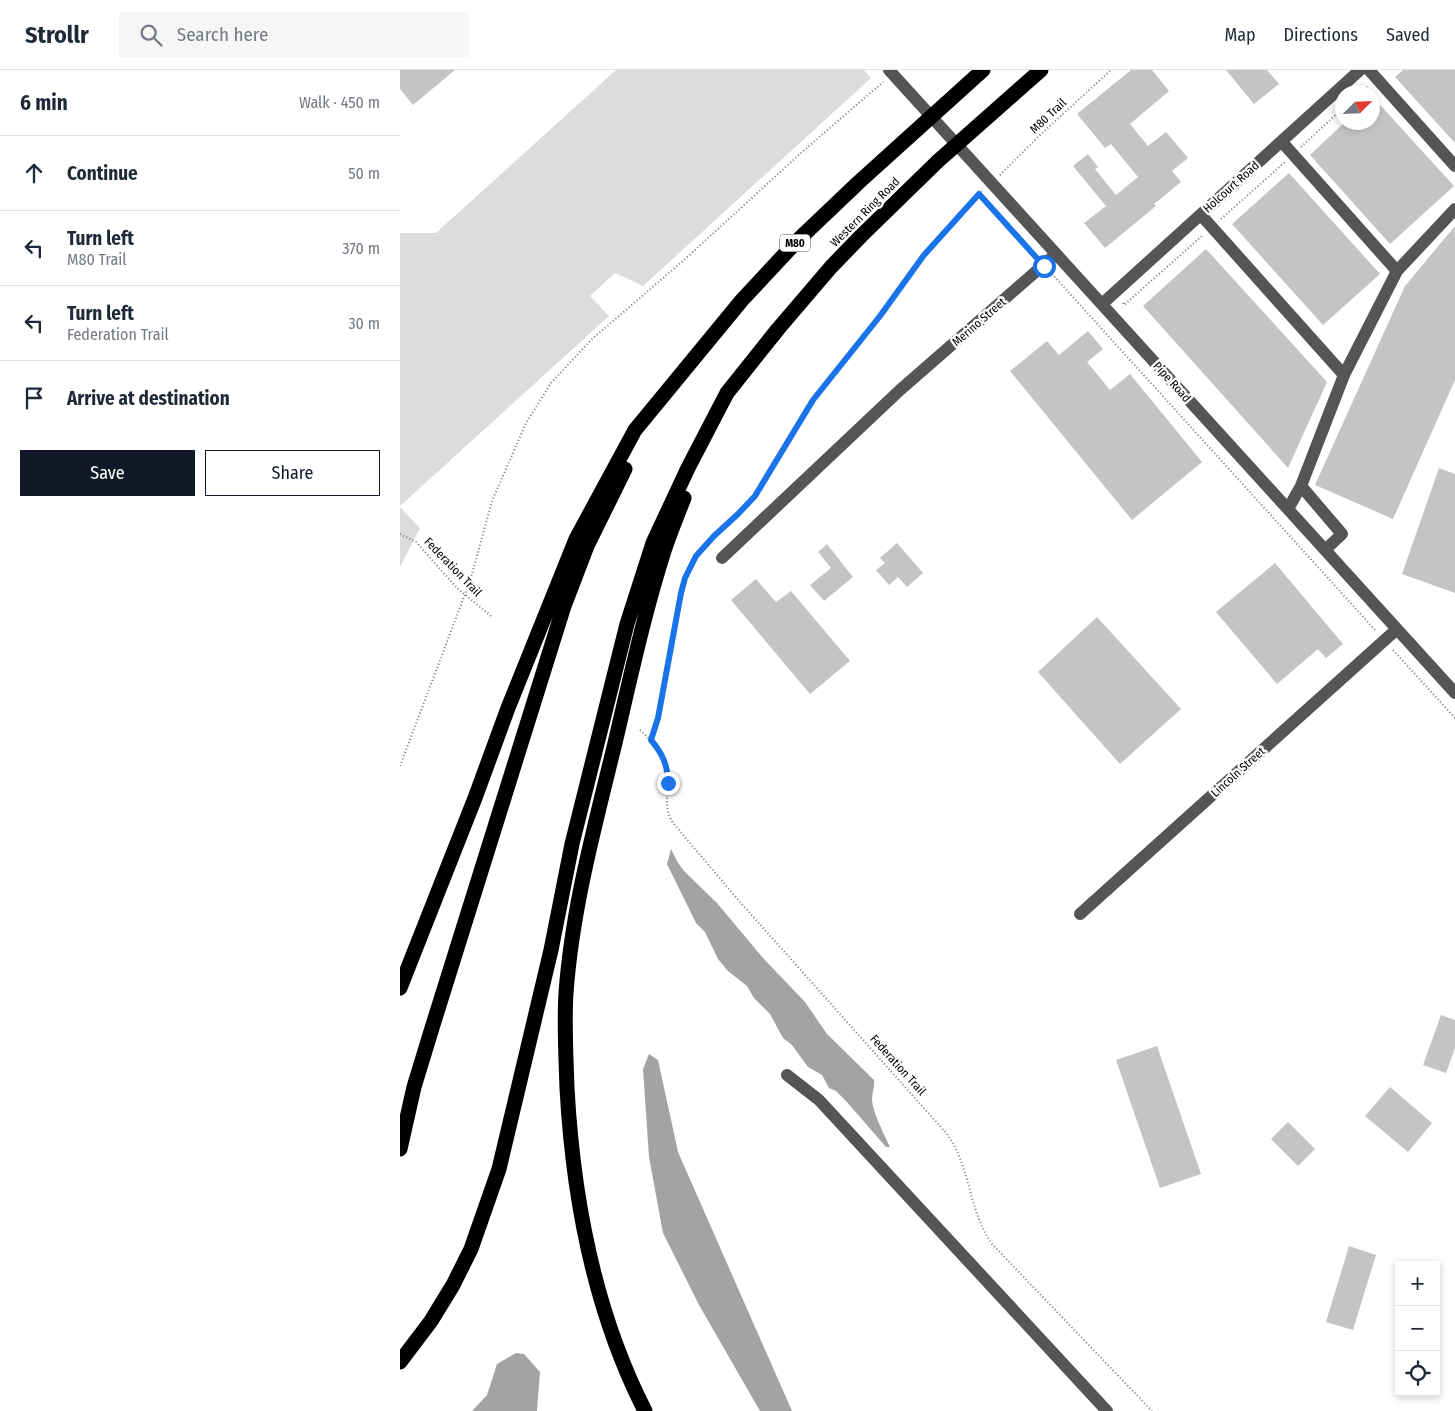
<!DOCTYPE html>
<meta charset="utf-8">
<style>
body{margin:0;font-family:"Fira Sans Condensed",sans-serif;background:#f6f6f7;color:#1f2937}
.controls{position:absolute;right:15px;bottom:15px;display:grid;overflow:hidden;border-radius:0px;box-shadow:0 2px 8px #0003}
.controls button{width:45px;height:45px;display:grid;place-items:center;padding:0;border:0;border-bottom:1px solid #e0e1e3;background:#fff;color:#1f2937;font:25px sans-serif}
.compass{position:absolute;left:935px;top:15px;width:45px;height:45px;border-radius:50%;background:#fff;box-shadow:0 2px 8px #0003;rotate:66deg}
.stop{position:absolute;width:15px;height:15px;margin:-11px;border:4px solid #1a73e8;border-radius:50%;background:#fff}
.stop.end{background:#1a73e8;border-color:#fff;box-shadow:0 1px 5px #0008}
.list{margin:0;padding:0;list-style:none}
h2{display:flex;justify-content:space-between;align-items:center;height:65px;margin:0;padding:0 20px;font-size:21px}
h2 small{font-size:16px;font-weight:400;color:#747a83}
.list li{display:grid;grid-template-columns:32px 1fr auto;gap:15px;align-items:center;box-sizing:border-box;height:75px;padding:0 20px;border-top:1px solid #e0e1e3}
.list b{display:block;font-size:19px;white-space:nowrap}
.list p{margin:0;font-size:16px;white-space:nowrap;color:#747a83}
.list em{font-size:16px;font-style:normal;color:#747a83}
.actions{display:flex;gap:10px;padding:15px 20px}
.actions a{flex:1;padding:11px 0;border:1px solid #111827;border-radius:0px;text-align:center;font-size:18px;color:#111827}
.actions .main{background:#111827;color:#fff}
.icon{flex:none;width:28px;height:28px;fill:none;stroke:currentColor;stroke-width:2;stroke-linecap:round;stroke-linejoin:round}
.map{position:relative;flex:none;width:1055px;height:1341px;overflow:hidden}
header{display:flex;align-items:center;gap:30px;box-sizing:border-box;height:70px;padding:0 25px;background:#fff;border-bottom:1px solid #e0e1e3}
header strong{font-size:24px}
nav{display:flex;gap:28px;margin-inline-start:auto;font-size:18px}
.search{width:350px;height:45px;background:#f6f6f7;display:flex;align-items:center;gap:12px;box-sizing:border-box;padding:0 18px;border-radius:0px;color:#747a83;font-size:19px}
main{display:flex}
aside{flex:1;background:#fff}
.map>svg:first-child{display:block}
</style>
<header>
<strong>Strollr</strong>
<div class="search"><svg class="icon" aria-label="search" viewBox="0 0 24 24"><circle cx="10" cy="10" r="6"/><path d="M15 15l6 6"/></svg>Search here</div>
<nav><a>Map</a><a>Directions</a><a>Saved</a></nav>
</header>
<main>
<aside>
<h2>6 min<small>Walk · 450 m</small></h2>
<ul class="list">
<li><svg class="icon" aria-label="ahead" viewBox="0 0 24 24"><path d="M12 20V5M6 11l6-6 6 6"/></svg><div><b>Continue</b></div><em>50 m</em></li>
<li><svg class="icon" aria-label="left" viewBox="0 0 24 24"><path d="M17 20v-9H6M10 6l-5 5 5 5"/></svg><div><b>Turn left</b><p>M80 Trail</p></div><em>370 m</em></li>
<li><svg class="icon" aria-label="left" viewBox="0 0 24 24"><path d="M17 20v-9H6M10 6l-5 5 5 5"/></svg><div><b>Turn left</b><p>Federation Trail</p></div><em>30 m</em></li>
<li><svg class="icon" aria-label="arrive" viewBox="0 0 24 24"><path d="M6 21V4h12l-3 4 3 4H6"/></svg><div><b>Arrive at destination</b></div></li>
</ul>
<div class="actions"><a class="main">Save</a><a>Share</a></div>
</aside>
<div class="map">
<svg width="1055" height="1341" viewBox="0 0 1055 1341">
<rect width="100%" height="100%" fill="#fff"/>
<path fill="#dcdcdc" d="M216 0H464L471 8 243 216 215 203 190 226 209 246 0 436V163H36Z
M0 437 20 458 0 497Z"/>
<path fill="#a3a3a3" d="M271 779 278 793 285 802 317 833 363 888 405 932 427 964 474 1010C475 1017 472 1023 472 1029 472 1041 485 1066 490 1077H486L446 1031 436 1021 429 1018 422 1005 408 997 392 975 383 968 370 944 354 928 347 916 328 901 318 889 305 862 296 853 267 794Z
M249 984 258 990 278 1082 392 1341H360L299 1235 263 1163 249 1087 243 999Z
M116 1283 124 1284 140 1302 137 1341H72L87 1325 97 1294Z"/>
<path fill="#c4c4c4" d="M0 0H55L13 35 0 19Z
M731 0H752L769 21 730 54 748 76 766 62 788 88 772 101 781 112 754 134 756 136 705 178 684 153 706 136 673 96 688 84 698 97 695 99 716 125 738 107 711 74 705 78 677 44Z
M826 0H867L879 14 854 34Z
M1003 0H1055V73L995 7Z
M972 26 1054 116 990 174 910 85 945 52H972Z
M889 103 980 204 923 255 832 154Z
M1055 156V310L993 449 915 415 1005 216Z
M806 179 927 312 888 398 743 236Z
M688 261 703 279 687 292 710 320 730 304 802 392 732 450 610 301 647 271 659 285Z
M1039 398 1055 404V523L1002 504Z
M497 473 523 503 507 517 498 507 489 515 476 500 485 493 480 488Z
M427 474 453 507 424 531 410 515 431 498 418 482Z
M875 493 943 574 926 588 918 579 877 614 816 542Z
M356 509 376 532 391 521 450 591 410 624 331 530Z
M697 547 781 639 720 694 638 602Z
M1041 945 1055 950V978L1046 1003 1023 995Z
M757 976 801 1104 760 1118 716 990Z
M990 1017 1032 1053 1008 1082 965 1046Z
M888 1052 915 1079 898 1096 871 1069Z
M949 1176 976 1185 953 1260 926 1252Z"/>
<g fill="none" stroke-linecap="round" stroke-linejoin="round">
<path stroke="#777" stroke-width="2" stroke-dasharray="1 2.5" stroke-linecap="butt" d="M961 22 968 16
M901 77 942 39
M600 105 639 66 711 0
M579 124 635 186
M821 149 885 92
M652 204 976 561
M723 233 724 235 803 165
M0 464 16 472 57 518 91 546
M993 580 1055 648
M240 660C257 675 270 691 268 715 267 730 265 740 273 753L340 832 547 1064C571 1097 568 1140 592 1174L752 1341
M251 669 258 648 281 523 289 497 296 486 314 466 338 444 355 426 413 330 480 246 532 174 582 121
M0 696 70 511 92 431 126 353 151 313 191 270 284 190 401 83 483 12"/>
<path stroke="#555" stroke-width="12" d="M489 0 1055 623
M969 0 1055 96
M882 72 997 201
M801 145 944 305
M702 234 960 0
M888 439 901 416
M925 480 942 464 901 416 944 305 997 201 1055 139
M322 488 500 320 656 184
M680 844 997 559
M387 1005 419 1030 707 1341"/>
<path stroke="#000" stroke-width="15" d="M0 918 75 728 108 638 176 469 235 360 342 230 397 171 459 112 583 0
M0 1079 14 1017 32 958 164 536 187 476 225 399
M0 1292 31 1251 53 1215 71 1179 99 1099 151 880 172 774 227 554 253 473 288 398 327 323 378 259 431 197 461 166 538 91 641 0
M245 1341C194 1241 173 1129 167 1018 166 986 164 954 166 923 172 839 195 755 215 673 230 609 244 544 264 481 270 463 277 446 284 428"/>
</g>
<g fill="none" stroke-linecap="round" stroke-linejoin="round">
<path stroke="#1a73e8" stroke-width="6" d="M268 713C268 695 262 683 251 670L258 648 281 523 285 508 296 486 314 466 338 444 355 426 413 330 480 246 524 185 579 124 644 196"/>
</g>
<g text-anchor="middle" stroke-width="4.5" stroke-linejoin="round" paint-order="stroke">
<rect fill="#fff" stroke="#4c4c4c" stroke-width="1" x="380" y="164.5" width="30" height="17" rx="4"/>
<g font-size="11" font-weight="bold" fill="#000">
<text x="395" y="177">M80</text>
</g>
<g font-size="12" fill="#000" stroke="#fff">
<text transform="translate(648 46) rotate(-43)" y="4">M80 Trail</text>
<text transform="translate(831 117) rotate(-42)" y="4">Holcourt Road</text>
<text transform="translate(465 142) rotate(-45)" y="4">Western Ring Road</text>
<text transform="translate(579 252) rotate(-41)" y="4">Merino Street</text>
<text transform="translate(772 312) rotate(48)" y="4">Pipe Road</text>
<text transform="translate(53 497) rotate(46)" y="4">Federation Trail</text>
<text transform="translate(838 702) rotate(-42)" y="4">Lincoln Street</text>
<text transform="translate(498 995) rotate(48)" y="4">Federation Trail</text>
</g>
</g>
</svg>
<div class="controls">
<button>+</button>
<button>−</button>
<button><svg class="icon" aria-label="locate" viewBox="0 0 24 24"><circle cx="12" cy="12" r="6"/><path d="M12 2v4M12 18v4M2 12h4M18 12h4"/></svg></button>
</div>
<svg class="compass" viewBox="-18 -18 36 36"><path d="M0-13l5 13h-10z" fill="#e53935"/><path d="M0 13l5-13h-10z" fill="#747a83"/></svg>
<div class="stop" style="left:644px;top:196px"></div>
<div class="stop end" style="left:268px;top:713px"></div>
</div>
</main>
